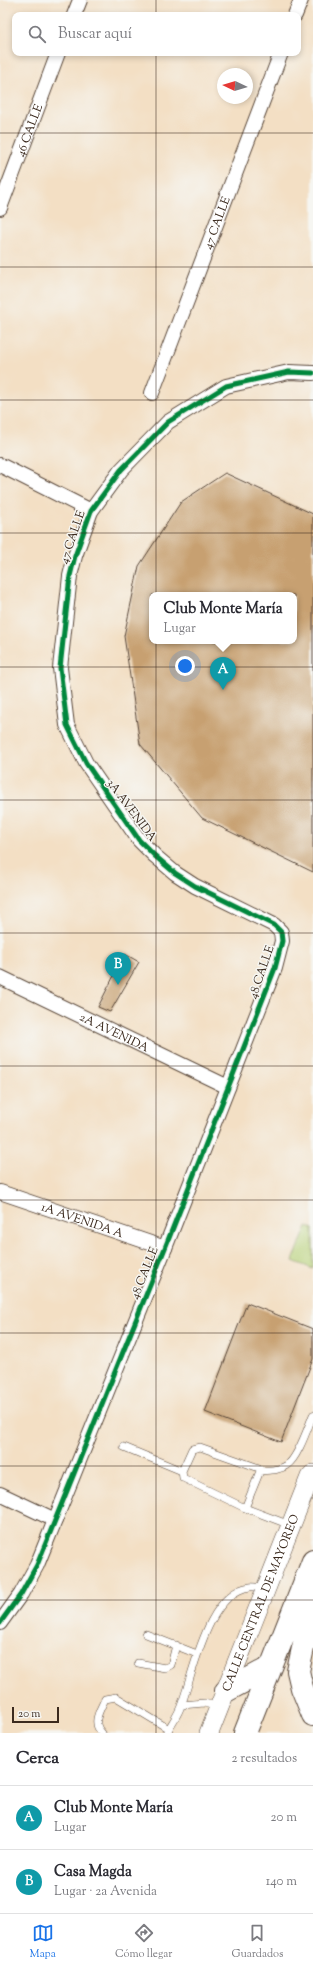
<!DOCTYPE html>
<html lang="es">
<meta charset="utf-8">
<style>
body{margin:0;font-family:"Sorts Mill Goudy",serif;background:#f7f7f7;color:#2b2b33}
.compass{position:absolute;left:217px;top:68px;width:36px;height:36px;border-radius:50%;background:#fff;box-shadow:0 2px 6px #0003;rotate:274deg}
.scale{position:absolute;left:12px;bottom:10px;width:47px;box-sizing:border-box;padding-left:4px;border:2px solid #3b2a1e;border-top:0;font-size:11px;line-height:14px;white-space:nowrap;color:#3b2a1e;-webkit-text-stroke:3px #f6f6f2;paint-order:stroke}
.you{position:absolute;left:185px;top:666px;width:14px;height:14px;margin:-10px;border:3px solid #fff;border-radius:50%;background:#1a73e8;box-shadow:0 0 0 6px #1a73e833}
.badge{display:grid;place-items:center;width:26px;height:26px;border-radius:50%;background:#1a73e8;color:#fff;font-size:13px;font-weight:700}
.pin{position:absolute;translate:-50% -33px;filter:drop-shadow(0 1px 2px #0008)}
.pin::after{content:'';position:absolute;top:21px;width:14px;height:12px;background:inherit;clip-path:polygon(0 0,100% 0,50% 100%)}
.popup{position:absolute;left:149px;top:592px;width:148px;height:52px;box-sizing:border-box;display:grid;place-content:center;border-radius:8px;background:#fff;filter:drop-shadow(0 1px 3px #0005);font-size:13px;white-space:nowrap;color:#7c7c81}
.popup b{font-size:15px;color:#2b2b33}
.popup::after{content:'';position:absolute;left:50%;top:100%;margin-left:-8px;border:8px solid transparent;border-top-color:#fff}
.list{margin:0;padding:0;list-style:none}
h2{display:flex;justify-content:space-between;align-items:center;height:52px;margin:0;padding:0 16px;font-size:17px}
h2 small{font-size:13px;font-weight:400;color:#7c7c81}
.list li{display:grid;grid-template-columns:26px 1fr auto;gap:12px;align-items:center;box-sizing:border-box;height:64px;padding:0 16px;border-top:1px solid #e1e1e2}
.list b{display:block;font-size:15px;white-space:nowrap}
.list p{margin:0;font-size:13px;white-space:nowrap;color:#7c7c81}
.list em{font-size:13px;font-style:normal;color:#7c7c81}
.icon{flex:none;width:22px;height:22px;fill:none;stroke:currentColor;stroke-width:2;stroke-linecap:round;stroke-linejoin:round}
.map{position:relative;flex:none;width:313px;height:1733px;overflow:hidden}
.search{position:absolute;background:#fff;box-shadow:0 2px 6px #0003;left:12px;right:12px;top:12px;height:44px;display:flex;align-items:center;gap:10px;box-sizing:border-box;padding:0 14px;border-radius:8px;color:#7c7c81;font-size:15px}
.sheet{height:180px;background:#fff}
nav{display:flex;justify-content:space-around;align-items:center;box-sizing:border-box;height:56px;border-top:1px solid #e1e1e2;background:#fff;font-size:11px;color:#7c7c81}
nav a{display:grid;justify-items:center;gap:2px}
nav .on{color:#1a73e8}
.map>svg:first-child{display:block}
</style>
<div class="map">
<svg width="313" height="1733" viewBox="0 0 313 1733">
<rect width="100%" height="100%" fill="#f6f6f2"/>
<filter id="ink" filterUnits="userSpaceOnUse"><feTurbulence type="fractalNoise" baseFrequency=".025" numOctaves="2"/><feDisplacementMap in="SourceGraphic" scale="8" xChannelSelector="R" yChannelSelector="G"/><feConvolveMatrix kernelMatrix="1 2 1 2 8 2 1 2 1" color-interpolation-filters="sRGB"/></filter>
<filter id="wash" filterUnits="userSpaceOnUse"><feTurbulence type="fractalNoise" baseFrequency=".012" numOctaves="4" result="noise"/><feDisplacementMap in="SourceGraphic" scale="16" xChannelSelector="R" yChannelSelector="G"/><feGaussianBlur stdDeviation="0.9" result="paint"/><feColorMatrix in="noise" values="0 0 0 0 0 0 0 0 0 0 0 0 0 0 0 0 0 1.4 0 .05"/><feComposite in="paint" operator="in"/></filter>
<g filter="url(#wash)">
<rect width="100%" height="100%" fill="#f3dfc4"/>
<path fill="#b6d076" stroke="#787d4a" d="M307 1226 313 1229V1269L293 1261Z"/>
<g id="blocks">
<path fill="#c7a071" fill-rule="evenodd" d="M225 473 313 514V872L202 818 140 744 124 636 139 566 181 502ZM152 595H294V641H152Z
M125 954 139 962 110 1012 98 1007Z
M247 1303 313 1329V1359L281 1442 205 1412Z"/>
</g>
</g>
<g filter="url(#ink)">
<use href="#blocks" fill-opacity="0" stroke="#574537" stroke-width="1"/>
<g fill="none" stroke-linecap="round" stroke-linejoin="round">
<g stroke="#574537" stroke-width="8">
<path id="service" d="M124 1447 182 1471
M260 1471C269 1470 279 1471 287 1465 298 1458 308 1427 313 1415
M245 1508 260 1471 259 1468 200 1447 192 1449 182 1471 183 1478 245 1508 290 1525
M146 1634 197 1654
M138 1663 165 1668 171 1665 176 1645
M182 1705 204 1703 219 1707
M102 1733C91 1723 100 1710 105 1699L116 1697 169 1729
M166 1733C172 1723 179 1714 182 1703 194 1671 208 1592 250 1587 254 1586 261 1589 265 1589"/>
</g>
<g stroke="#574537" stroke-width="16">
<g id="minor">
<path d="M74 15 80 0"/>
<path d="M295 15 301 0"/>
<path id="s1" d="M0 208 58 53"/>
<path id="s2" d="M152 393 281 53"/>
<path d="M0 465 91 511"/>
<path id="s3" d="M0 977 228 1087"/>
<path id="s4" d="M0 1192 165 1248"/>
<path d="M0 1494 55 1520"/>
<path d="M0 1623 21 1594 37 1565 165 1248 275 968 282 941 281 932 274 925 195 886 175 873 155 856 139 840 86 763 67 725 60 668 70 576 75 556 91 511 121 470 168 422 226 386 289 372 313 373"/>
</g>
</g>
<g stroke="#574537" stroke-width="20">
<g id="secondary">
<path id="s5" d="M209 1733 310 1477 313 1474"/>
</g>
</g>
<g stroke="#574537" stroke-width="24">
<path id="trunk" d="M311 1580V1611L298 1671 302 1688 313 1715
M226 1691 271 1667
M245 1733 313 1561"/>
</g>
<use href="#service" stroke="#fff" stroke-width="7"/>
<use href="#minor" stroke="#fff" stroke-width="14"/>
<use href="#secondary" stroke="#fff" stroke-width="19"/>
<use href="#trunk" stroke="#fff" stroke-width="22"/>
<g stroke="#f6f6f2" stroke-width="8">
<path id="cycleway" d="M0 1623 21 1594 37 1565 165 1248 275 968 282 941 281 932 274 925 195 886 175 873 155 856 139 840 86 763 67 725 60 668 70 576 75 556 91 511 121 470 168 422 226 386 289 372 313 373"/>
</g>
<use href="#cycleway" stroke="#00873e" stroke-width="5"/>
</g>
</g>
<path fill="none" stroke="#3b2a1e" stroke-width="1" stroke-opacity="0.55" d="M156 0V15M156 53V1733M0 133H313M0 267H313M0 400H313M0 533H313M0 667H313M0 800H313M0 933H313M0 1066H313M0 1200H313M0 1333H313M0 1466H313M0 1600H313"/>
<g text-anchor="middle" stroke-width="3" stroke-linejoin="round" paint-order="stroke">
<g font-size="12" fill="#3b2a1e" stroke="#f6f6f2">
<text dy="4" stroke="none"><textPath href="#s1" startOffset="83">46 CALLE</textPath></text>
<text dy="4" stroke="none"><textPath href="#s2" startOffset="182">47 CALLE</textPath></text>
<text transform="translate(72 537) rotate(-71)" y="4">47 CALLE</text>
<text transform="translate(132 810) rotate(53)" y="4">3A AVENIDA</text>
<text transform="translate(261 972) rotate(-71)" y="4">48 CALLE</text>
<text dy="4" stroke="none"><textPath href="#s3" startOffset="127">2A AVENIDA</textPath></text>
<text dy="4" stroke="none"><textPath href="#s4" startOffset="87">1A AVENIDA A</textPath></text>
<text transform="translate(144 1273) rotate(-68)" y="4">48 CALLE</text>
<text dy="4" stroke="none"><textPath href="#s5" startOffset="140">CALLE CENTRAL DE MAYOREO</textPath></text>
</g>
</g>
</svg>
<svg class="compass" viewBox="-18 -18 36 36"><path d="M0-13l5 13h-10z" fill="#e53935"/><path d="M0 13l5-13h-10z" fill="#7c7c81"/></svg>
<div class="scale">20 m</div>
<div class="you"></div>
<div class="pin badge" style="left:223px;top:690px;background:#0f9aa8">A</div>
<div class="popup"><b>Club Monte María</b>Lugar</div>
<div class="pin badge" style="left:118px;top:985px;background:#0f9aa8">B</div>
<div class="search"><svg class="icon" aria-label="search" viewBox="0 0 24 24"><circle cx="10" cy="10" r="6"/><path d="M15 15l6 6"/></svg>Buscar aquí</div>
</div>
<section class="sheet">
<h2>Cerca<small>2 resultados</small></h2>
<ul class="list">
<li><span class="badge" style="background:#0f9aa8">A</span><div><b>Club Monte María</b><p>Lugar</p></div><em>20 m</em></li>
<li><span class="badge" style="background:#0f9aa8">B</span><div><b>Casa Magda</b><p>Lugar · 2a Avenida</p></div><em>140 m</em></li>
</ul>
</section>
<nav>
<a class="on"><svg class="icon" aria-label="map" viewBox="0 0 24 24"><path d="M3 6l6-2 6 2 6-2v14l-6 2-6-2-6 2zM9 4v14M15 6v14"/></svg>Mapa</a>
<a><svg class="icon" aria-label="directions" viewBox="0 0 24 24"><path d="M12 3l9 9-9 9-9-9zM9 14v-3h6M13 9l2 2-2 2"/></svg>Cómo llegar</a>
<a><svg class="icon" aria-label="saved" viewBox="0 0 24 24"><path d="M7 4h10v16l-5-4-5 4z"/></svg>Guardados</a>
</nav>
